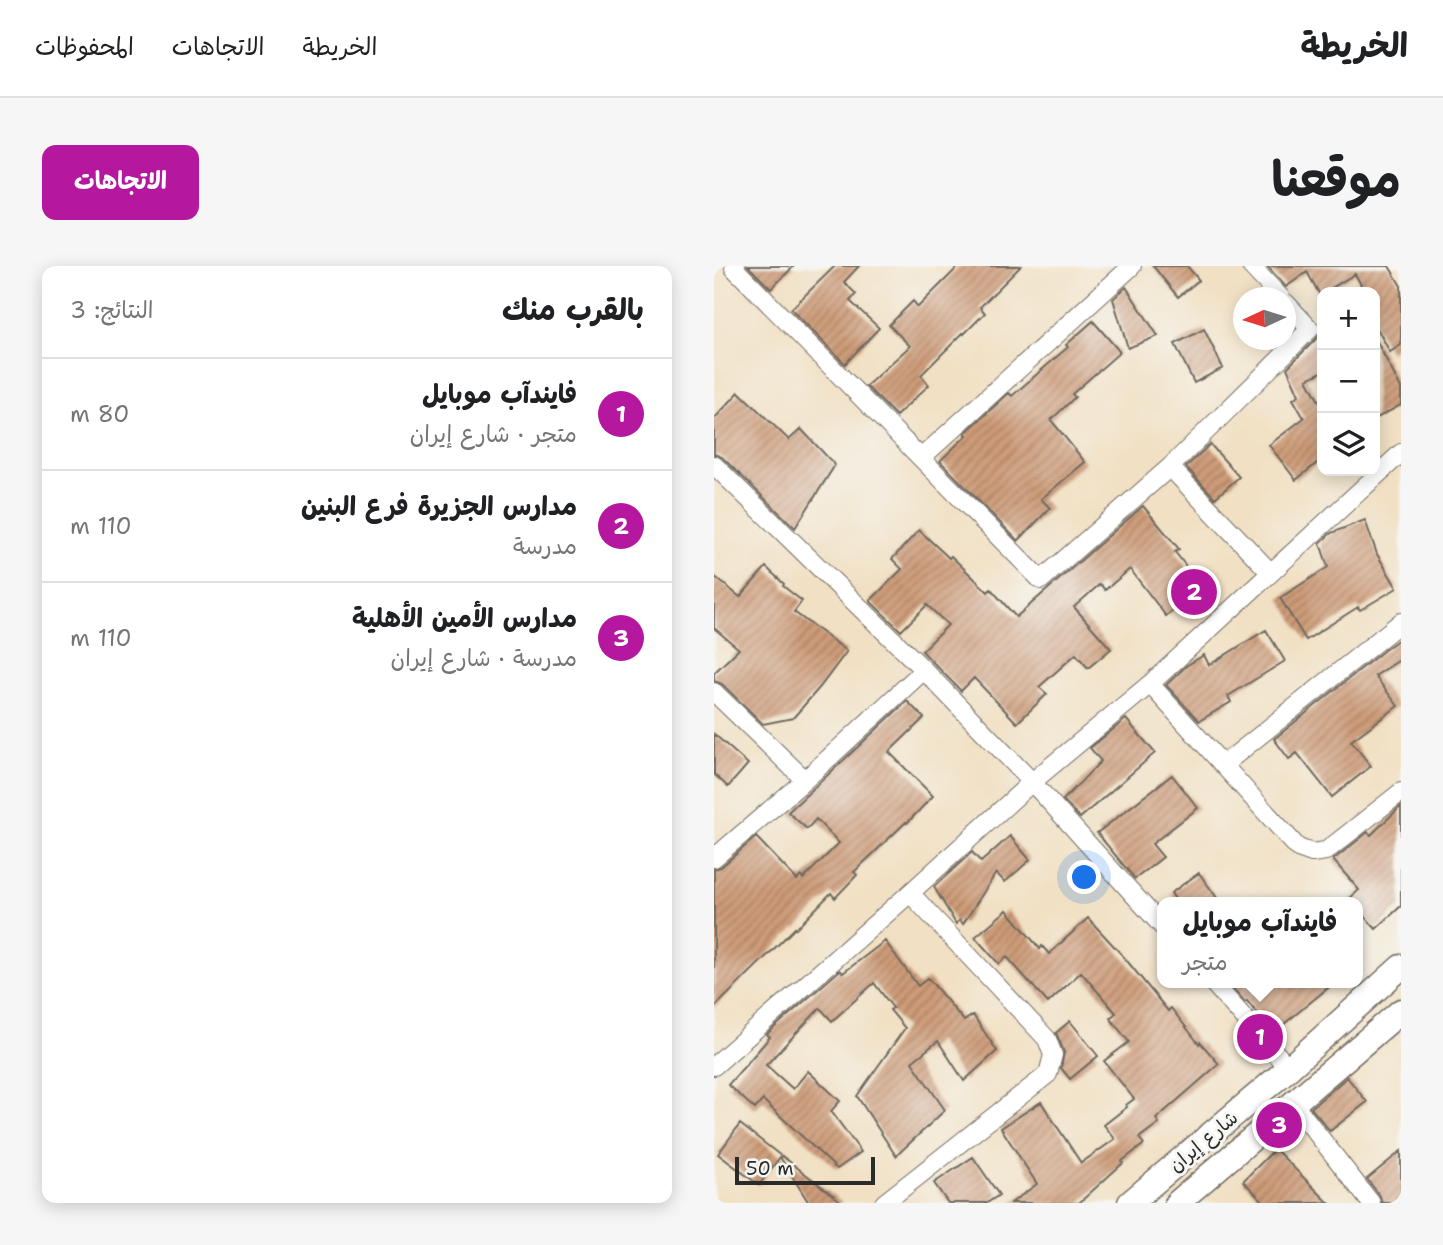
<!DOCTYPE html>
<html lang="ar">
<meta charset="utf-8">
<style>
body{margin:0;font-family:"Shantell Sans","Playpen Sans Arabic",sans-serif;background:#f6f6f6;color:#202124;direction:rtl}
.controls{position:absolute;right:21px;top:21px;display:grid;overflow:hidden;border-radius:14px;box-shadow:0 4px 18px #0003}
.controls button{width:63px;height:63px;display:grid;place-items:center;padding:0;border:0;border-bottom:2px solid #e0e0e0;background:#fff;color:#202124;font:35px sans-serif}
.compass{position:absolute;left:519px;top:21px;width:63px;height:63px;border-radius:50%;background:#fff;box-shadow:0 4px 18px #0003;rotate:266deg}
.scale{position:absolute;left:21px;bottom:18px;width:140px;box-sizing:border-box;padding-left:7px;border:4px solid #2b2b2b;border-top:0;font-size:19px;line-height:24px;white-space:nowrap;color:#2b2b2b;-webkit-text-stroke:5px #f6f6f2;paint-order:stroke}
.you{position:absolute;left:371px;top:612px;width:24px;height:24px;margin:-18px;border:5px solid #fff;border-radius:50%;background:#1a73e8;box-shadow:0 0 0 10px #1a73e833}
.badge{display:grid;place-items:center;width:46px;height:46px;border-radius:50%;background:#b5179e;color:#fff;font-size:23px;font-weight:700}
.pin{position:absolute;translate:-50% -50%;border:4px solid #fff;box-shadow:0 2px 7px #0006}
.popup{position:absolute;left:443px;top:631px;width:206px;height:91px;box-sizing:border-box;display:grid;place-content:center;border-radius:14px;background:#fff;filter:drop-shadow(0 2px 5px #0005);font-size:23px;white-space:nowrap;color:#757577}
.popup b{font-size:26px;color:#202124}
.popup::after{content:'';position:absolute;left:50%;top:100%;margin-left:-14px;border:14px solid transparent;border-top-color:#fff}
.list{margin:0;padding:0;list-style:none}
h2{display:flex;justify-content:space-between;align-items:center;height:91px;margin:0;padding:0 28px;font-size:30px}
h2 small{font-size:23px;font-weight:400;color:#757577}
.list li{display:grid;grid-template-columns:46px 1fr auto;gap:21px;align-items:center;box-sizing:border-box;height:112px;padding:0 28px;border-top:2px solid #e0e0e0}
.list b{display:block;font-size:26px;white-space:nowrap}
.list p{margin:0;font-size:23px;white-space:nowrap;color:#757577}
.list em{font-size:23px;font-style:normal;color:#757577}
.icon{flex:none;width:38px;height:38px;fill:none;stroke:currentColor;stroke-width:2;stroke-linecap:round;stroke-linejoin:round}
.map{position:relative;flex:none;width:687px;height:937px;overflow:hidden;direction:ltr;border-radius:14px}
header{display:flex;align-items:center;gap:42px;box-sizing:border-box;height:98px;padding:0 35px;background:#fff;border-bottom:2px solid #e0e0e0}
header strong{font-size:33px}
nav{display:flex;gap:38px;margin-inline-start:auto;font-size:24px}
.intro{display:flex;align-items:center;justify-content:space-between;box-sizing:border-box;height:168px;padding:0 42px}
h1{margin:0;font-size:49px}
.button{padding:18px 32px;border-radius:14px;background:#b5179e;color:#fff;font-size:24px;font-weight:700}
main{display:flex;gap:42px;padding:0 42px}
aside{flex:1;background:#fff;border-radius:14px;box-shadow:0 4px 18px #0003}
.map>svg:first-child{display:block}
</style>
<header>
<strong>الخريطة</strong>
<nav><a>الخريطة</a><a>الاتجاهات</a><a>المحفوظات</a></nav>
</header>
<div class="intro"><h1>موقعنا</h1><a class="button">الاتجاهات</a></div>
<main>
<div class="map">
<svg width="687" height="937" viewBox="0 0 687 937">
<defs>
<pattern id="building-hatch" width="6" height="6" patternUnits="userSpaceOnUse" patternTransform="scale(1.75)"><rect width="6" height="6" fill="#ce9b78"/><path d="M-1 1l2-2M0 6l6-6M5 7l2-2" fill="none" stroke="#a77f63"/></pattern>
</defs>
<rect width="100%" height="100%" fill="#f6f6f2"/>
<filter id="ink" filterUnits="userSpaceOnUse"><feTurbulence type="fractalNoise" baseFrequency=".0143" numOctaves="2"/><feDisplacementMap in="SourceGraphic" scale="14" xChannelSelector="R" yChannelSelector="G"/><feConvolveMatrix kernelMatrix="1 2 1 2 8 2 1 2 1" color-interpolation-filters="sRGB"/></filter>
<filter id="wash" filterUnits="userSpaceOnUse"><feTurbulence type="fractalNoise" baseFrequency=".00686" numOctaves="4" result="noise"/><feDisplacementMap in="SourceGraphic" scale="28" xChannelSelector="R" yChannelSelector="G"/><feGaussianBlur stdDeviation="1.57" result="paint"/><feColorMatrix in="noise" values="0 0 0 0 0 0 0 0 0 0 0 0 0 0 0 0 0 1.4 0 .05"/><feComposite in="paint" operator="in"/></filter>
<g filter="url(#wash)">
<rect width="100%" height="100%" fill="#f1e0c3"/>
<g id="blocks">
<path fill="url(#building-hatch)" d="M34 0H80L57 23Z
M121 0H145L130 16 142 28 136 35 165 62 131 98 77 43Z
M245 0H307L266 41 271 47 250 68 249 67 207 109 215 119 182 150 152 120 196 80 175 59 199 35 204 41Z
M439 0H473L485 14 464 31Z
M553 0H675L687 20V79L676 86 661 59V26H651L641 8 606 29 593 6 572 21Z
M412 21 444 70 414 82 399 33Z
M379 55 406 86 358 128 361 131 337 154 371 196 327 233 336 242 304 275 226 195 253 169 251 167 295 127 298 130 354 81 352 79Z
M608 61V106L593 113 608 141V193L582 214 555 179 590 152 579 133 585 129 573 102 604 71Z
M490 63 509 102 480 117 461 78Z
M661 72 687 122V139L661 153Z
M25 126 75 174 87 163 121 199 81 262 8 191 0 188V153Z
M496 178 525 211 501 232 472 201Z
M429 240 465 283 461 286 489 322 452 350 416 303 391 324 386 318 360 341 397 383 374 402 362 388 325 421 333 428 303 457 260 412 247 425 208 385 234 359 213 339 187 365 156 335 188 303 178 293 205 264 235 292 237 290 274 326 277 323 302 351Z
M651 254 663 288 683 322 646 344 644 341 592 374 566 332 614 301 606 277 617 267Z
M52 301 70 318 69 320 88 335 80 346 133 385 106 421 79 452 49 458 8 418 0 415V407L25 383 0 362V310L26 331Z
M552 364 571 395 514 430 517 436 485 455 452 419 472 400 490 389 495 399Z
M687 372V393L661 410 684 440 637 475 657 500 618 531 583 487 575 493 560 473 674 381Z
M193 435 210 452 175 486 219 530 193 557 192 556 140 606 143 609 121 632 117 627 82 663 81 662 0 742V603L7 601 42 571 83 614 87 610 89 613 125 577 102 553 93 563 74 546Z
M412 453 441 487 366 552 349 534 387 495 376 482Z
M0 468 34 498 14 521 0 508Z
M458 509 484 542 438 578 449 591 421 613 383 567Z
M687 540V640L662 663 644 643V636H638L635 633 645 624 619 594 654 566 657 569Z
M296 570 316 594 291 616 282 607 249 658 246 654 242 658 220 621 258 586 267 596Z
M485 607 506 636H463L457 627Z
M293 644 326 683 328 680 335 688 374 652 409 690 454 745 457 742 485 778 486 776 505 798 442 853 445 857 425 872 430 878 408 895 409 897 365 937H297L323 918 287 862 327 836 367 897 401 873 390 859 413 841 412 839 420 833 390 795 415 776 396 752 402 747 367 706 334 737 293 691 285 698 261 671Z
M171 675 204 720 214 712 250 755 259 749 283 785 250 815 224 775 198 796 231 844 182 890 143 830 191 762 176 744 179 742 160 717 118 755 106 742 52 799 79 823 94 805 126 835 117 845 147 886 123 903 49 834 41 843 14 819 56 771 53 768 126 704 129 707Z
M514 717H620L559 767 533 735 531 736Z
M356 755 384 790 356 813 347 802 350 786 342 767Z
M633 811 653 836 616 865 597 842Z
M26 858 67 890 66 891 68 890 129 937H95L66 891 45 919 4 888Z
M561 883 615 937H551L529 915Z
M687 885V937H668L666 930 653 913Z
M259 891 285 929 273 937H234L220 917Z"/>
</g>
</g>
<g filter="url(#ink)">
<use href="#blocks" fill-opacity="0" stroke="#706a60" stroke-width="2"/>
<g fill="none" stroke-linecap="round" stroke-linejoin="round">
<g stroke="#706a60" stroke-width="20">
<path id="street" d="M22 0 20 2 327 314 456 201 596 63 572 37
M537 0 567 32
M207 192 418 0
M0 199 210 404 318 516 448 660
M456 201 556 306
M436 418 584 582 598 587 612 585 687 526
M0 426 91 514
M509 499 687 356
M0 592 91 514 210 404
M499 717 575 802
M0 800 196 627 318 516 436 418 687 187
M580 838 657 937
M170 937 334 808 339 789 333 773 196 627"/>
</g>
<g stroke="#706a60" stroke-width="27">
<path id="secondary" d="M416 937 575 802 687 701
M463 937 687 745"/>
</g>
<use href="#street" stroke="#fff" stroke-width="18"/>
<use href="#secondary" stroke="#fff" stroke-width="24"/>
</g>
</g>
<g text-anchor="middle" stroke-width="6" stroke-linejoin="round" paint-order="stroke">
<g font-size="19" fill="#2b2b2b" stroke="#f6f6f2">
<text transform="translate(489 875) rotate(-40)" y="7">شارع إيران</text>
</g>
</g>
</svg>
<div class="controls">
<button>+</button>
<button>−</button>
<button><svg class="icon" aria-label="layers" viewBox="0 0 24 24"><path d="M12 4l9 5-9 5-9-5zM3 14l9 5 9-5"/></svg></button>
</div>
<svg class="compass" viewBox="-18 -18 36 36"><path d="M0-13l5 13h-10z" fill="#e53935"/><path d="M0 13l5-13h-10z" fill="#757577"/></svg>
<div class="scale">50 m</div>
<div class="you"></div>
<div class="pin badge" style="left:546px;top:771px">1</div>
<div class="popup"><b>فايندآب موبايل</b>متجر</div>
<div class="pin badge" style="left:480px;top:326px">2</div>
<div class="pin badge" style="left:565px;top:859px">3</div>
</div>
<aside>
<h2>بالقرب منك<small>النتائج: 3</small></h2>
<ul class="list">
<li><span class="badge">1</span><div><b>فايندآب موبايل</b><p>متجر · شارع إيران</p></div><em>80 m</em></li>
<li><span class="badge">2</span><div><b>مدارس الجزيرة فرع البنين</b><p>مدرسة</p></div><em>110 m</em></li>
<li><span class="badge">3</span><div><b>مدارس الأمين الأهلية</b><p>مدرسة · شارع إيران</p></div><em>110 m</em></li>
</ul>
</aside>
</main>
